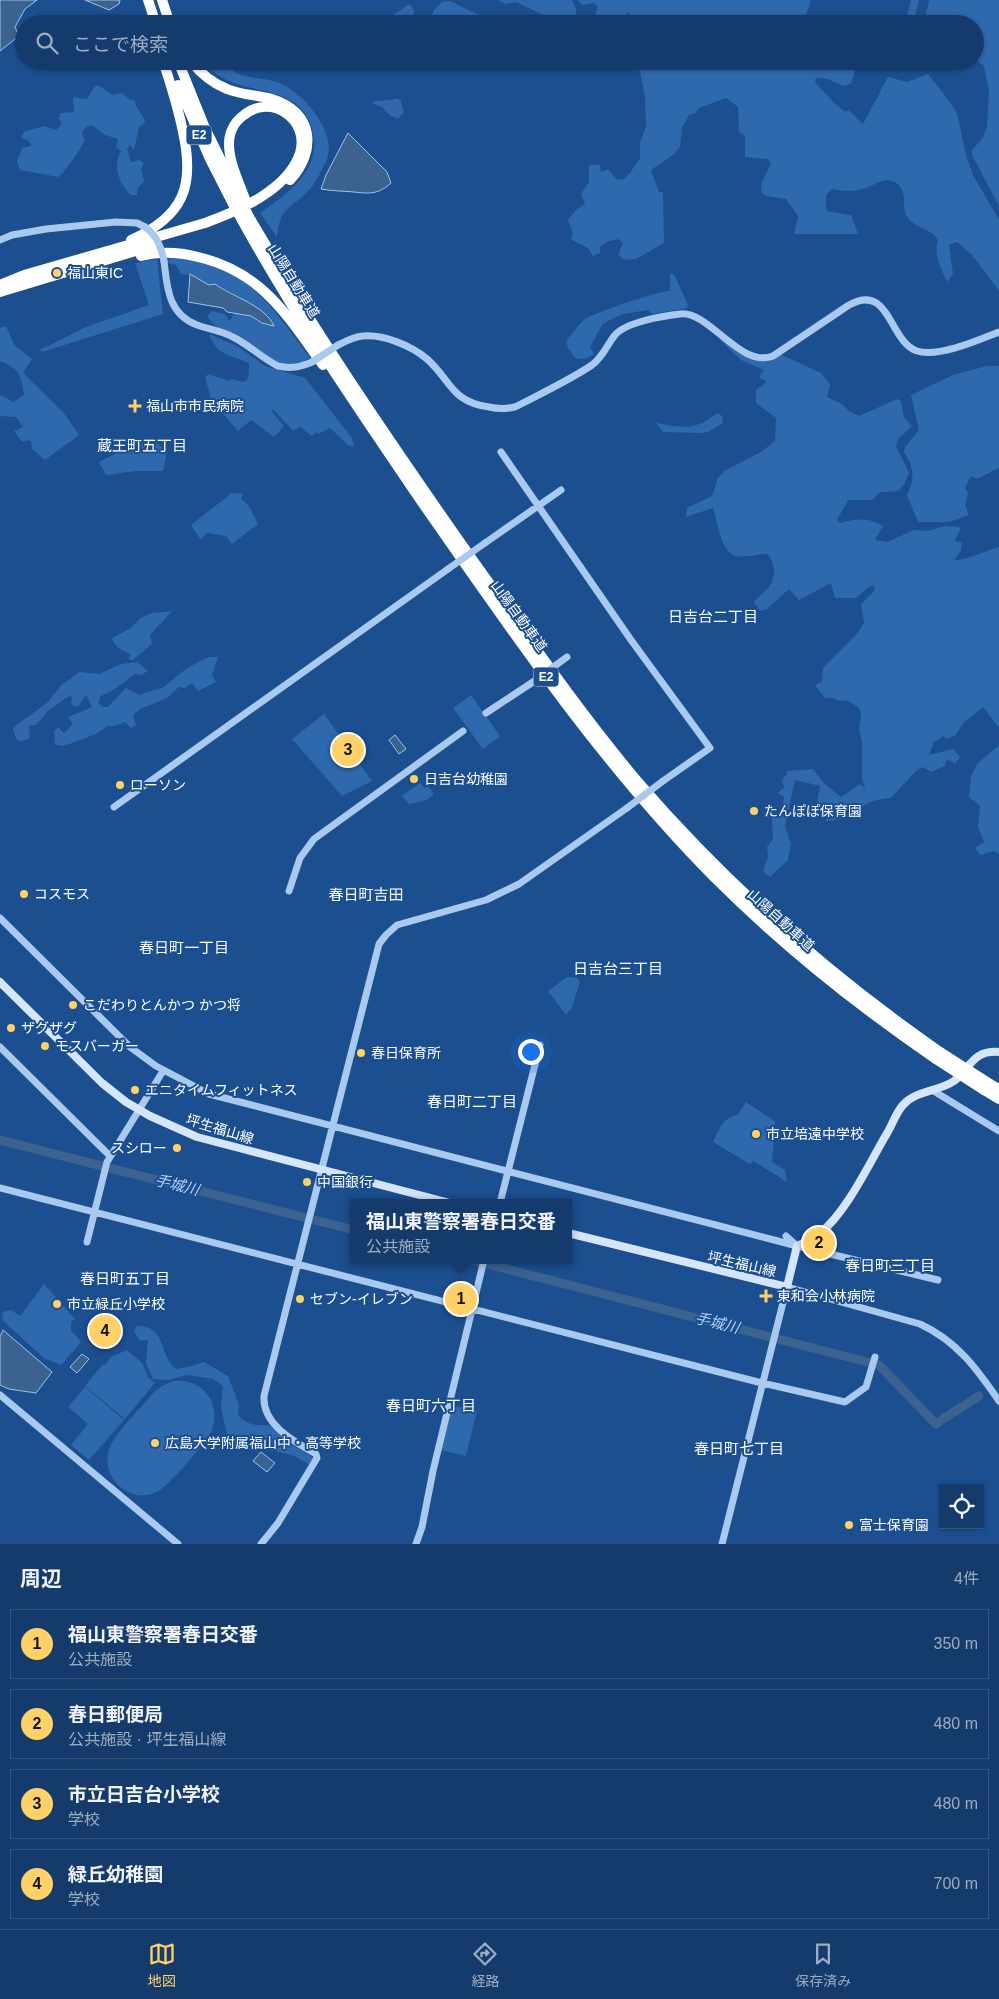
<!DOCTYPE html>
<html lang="ja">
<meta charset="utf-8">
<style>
body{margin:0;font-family:Helvetica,"Noto Sans JP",sans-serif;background:#214673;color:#f1f3f6}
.controls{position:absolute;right:15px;bottom:15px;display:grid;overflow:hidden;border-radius:0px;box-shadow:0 1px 4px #0004}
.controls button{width:45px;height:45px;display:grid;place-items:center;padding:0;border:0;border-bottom:1px solid #33557e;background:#143b6b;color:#f1f3f6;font:25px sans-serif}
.you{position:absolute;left:530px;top:1051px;width:18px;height:18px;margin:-12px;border:4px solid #fff;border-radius:50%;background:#1a73e8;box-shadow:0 0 0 8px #1a73e833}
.badge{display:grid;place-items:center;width:32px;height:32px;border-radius:50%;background:#ffd166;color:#111;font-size:16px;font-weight:700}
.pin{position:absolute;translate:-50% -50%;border:2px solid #fff;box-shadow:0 1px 5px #0006}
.popup{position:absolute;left:350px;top:1199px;width:222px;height:65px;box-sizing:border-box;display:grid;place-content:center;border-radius:0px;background:#143b6b;filter:drop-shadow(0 1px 4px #0005);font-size:16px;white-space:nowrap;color:#9dadc1}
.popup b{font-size:19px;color:#f1f3f6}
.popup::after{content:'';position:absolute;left:50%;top:100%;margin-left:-10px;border:10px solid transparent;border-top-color:#143b6b}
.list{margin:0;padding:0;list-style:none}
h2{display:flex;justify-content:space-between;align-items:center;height:65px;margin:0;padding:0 20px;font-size:21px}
h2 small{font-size:16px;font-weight:400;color:#9dadc1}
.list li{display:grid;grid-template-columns:32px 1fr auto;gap:15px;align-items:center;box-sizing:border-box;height:70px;margin:0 10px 10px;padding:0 10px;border:1px solid #33557e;border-radius:0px}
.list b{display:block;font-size:19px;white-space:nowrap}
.list p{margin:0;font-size:16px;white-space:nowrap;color:#9dadc1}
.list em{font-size:16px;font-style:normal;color:#9dadc1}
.icon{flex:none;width:28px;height:28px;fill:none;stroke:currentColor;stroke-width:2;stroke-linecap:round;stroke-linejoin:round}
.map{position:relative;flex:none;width:999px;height:1544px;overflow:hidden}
.search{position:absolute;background:#143b6b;box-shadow:0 1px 4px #0004;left:15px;right:15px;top:15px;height:55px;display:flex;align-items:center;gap:12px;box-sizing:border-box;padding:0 18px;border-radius:28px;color:#9dadc1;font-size:19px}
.sheet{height:385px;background:#143b6b}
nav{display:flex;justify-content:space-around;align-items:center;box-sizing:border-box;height:70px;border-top:1px solid #33557e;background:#143b6b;font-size:14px;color:#9dadc1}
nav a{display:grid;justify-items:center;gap:2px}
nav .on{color:#ffd166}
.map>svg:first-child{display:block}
</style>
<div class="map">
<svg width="999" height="1544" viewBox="0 0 999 1544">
<rect width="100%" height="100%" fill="#1b4f8f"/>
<path fill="#2e69ad" d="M498 0H572L576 9V16L550 18 516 2 505 4Z
M578 0H811L806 15V24H632L629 11 622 20V24H592L598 7 594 3 582 5Z
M911 0H919L913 24H905Z
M929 0H999V206L972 155V150L983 138 987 126 989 92 984 66 975 59V24H924Z
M450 1 481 16 478 24H428L434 10 442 2Z
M410 4 414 11 412 21 409 24H393V15Z
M203 61C207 61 214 60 218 62 226 65 233 72 242 75 254 79 267 78 279 83 303 92 337 132 327 159 323 168 317 181 310 189 292 209 280 205 277 237L260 213C284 196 318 173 314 140 307 74 234 104 203 61Z
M638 61H858L851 83 845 86C836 84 825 75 816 79L815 82 834 103 845 112 849 110 863 124 888 77 907 82 928 74 953 106 958 117 966 155 973 175 999 220V291L972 255 957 242 949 245 953 274 947 282C941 269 933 253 938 240 931 228 916 229 908 218 901 209 907 198 901 188 890 172 876 185 863 189 853 192 842 191 832 189L826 195V211L851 215 858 234H794L798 216 786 199 766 196 761 192 762 182 771 164 768 159 745 157V136L739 132 738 107 726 98 699 108 696 113 689 115 682 127 680 147 673 155 651 170 659 192H663L664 243 636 259 624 260 618 255 623 243 618 239 606 242 600 247V253L593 256 588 248 572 240 571 237 573 234 568 220 576 210 585 204 581 194 589 182V165H600L601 172 608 169 616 179 623 180 630 173 640 158V143L646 127 645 97Z
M98 85 112 95 122 93 127 98 135 101C135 109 144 114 145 122L139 127 134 150 130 145 127 149 131 162 139 160 144 163 141 169 144 181 138 188 137 195H131C119 184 112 166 121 151L116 147 118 139 105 135 92 125C84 127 79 132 85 140 81 148 65 173 58 177L20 170 17 161 22 148 31 146 30 142 21 137 24 132 44 126 56 130 62 124 59 119 60 113 74 112 73 97 87 99 94 87Z
M397 98 401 101 404 112 398 119 391 116 382 107 372 103C380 99 389 102 397 98Z
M170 257C247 264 267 301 310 358 277 375 265 352 239 336 226 328 216 331 207 316L212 311 225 314 229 321 235 313 251 316 262 323 271 319 228 291 223 290 215 285H209L190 275 181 274 176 265 168 263Z
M157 259 163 314 42 352 40 350 86 327 149 305 135 263Z
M670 274H674L688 305 687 308 652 314 648 310 623 314 608 321 602 325 590 347 594 354 585 359 575 358 568 348 566 341C572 334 577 326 584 320 592 313 659 291 670 291Z
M6 326 14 345 32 359 23 373 64 413 79 435 45 460 32 449 31 441 28 440 22 442 14 431 23 427 16 417 0 416V396L1 395 13 402 24 395C21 375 20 369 0 361V328Z
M209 334 237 346 265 366 305 378 352 438 354 447 349 446 330 428 318 434 316 432 312 436 300 427 293 431 273 409 272 412 284 426 274 437 251 420 238 431 212 401 205 378 208 374 230 381 231 379 243 382 247 380 249 373V363C230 355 216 355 209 334Z
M721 338C740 351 758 371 780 354L821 373 830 384 827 397 842 404 849 411 859 416 897 399 901 401 904 418 912 426 898 439 896 446 909 473C901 492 901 492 880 492L873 500H848L837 520 840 523C856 519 868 517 883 526L875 540 888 542 913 530 928 531 944 526 961 527 955 541 962 543 961 551 954 560C962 562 987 550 999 547V728L983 707 963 723 956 735 946 739 944 736 934 742 929 755 953 749 960 757 955 764 947 759 945 766 931 772 922 767 916 771 891 798C885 799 877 799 871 802 856 809 844 821 826 821L828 808 817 802 820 786 795 780 785 826 791 844 788 860 770 877 763 871 768 857 767 847 773 839 772 818 781 811 784 797 777 793 784 788 782 781 788 771 813 769 824 783 841 797 860 784 865 789 862 778V741L859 730 861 712 858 707 846 700 839 701 833 698H825L815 685 822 682 823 668 857 634 864 623 861 604 875 590 874 586H870L856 598H835L831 583 799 600 789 589 767 609 760 611 754 602C758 596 765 593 769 587 776 577 776 563 767 554 758 554 745 558 736 556 721 553 717 521 713 508L686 517 687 508 712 496 718 478 724 471 761 452 775 441 776 418 756 403V390L767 382 759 377 764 370 741 360 720 340Z
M987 366H999V468L977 479 971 476 965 488 968 493 965 505 969 515 949 522H918L907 495C915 479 914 466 904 452L905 447 919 430 911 395 953 375Z
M718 413 722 416 723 423 708 432 700 433 663 432 656 423C685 428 693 431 718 413Z
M145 439H151L167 451 163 471H136L106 475 99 462Z
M232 493 243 494 241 499 249 506 258 524 232 544 226 536 208 533 200 539 191 525Z
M172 611 150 635 152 644 133 660H129L130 654C122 650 114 647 112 638L129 629 141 618 152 613Z
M209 657H218L212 675 216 682 198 691 192 683 185 688 179 687 167 698 140 709 133 715 136 726 131 728 125 722 114 726H108L96 734 64 746 55 745 54 732 58 727 64 733 73 724 68 717 92 707 86 695 78 707 71 705 72 697 69 696 48 711 36 725 29 726 30 738 21 742 16 739 13 728 48 702 61 685 80 672 99 674 121 664 137 662 148 671 141 675 135 674 115 689 101 696 98 703 103 707H108L126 688 139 695 164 687 187 668Z
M471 695 500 736 483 749 453 708Z
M324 714 372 781 342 796 292 739Z
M999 745V854L994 851 980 855 975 848 984 842 978 827 980 806 969 797 971 776 978 763Z
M420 783 424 788 428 786 434 794 427 800 409 804 402 796Z
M567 977 577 978 580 982 572 1007 566 1015 548 991Z
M746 1102 776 1122 771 1131 774 1139 772 1162 785 1170 787 1182 753 1161 750 1164 713 1142C720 1128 722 1119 738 1114Z
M44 1284 75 1319 71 1322V1330L81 1342 61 1365 44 1358 2 1320 3 1312 11 1310 20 1316Z
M137 1326C167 1325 159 1357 176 1369L192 1366 204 1362 228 1376 239 1405 238 1415C246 1425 257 1426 269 1425L289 1443 314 1458 310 1465 292 1455 256 1447 227 1435 221 1408 223 1386 213 1379 187 1375 169 1380 153 1379 146 1363 148 1340 140 1341 134 1331Z
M127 1350 142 1363 148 1377 155 1383 125 1419 85 1386 103 1364 105 1365 111 1357Z
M174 1381C202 1378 222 1403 212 1430 206 1443 169 1486 157 1492 129 1506 98 1475 110 1447 116 1432 144 1404 156 1390L164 1385Z
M85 1387 124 1420 89 1460 71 1445 88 1424 68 1407Z
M452 1405 477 1411 466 1456 441 1450Z"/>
<path fill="#3c6290" stroke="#9cc4f0" d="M0 0H37L25 9 15 27 19 36 0 51Z
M85 0H120L119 4 109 10Z
M348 133 387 172 391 183C379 194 370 194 354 192 343 191 332 191 321 189L326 175Z
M190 274 209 285 215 284C231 296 266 306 274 326L262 323 251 316 227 312 223 308 188 302Z
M395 735 406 749 399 754 389 740Z
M3 1330 52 1372 36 1393 9 1389 0 1385V1337Z
M82 1354 89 1359 77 1373 70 1367Z
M261 1452 275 1463 267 1472 253 1461Z"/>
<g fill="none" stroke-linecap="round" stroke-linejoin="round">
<path stroke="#3c6290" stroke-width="9" d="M0 1140 354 1230
M472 1260 879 1365 936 1424 939 1422
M943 1419 979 1396"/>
<path stroke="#a9c9ee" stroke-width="7" d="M0 240 12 235 46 229 116 222 137 223 145 227
M164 261C167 287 168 314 197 325 208 329 222 331 233 337 249 345 262 358 278 366 291 369 300 367 312 362
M338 345C346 341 353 337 363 336 383 334 412 346 427 359 451 380 451 402 489 407 498 409 506 409 515 407 540 394 570 380 592 365 603 357 607 345 615 335 626 322 663 316 680 314 709 310 740 369 773 356L849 305C890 282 889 342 917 351 938 358 979 340 999 332
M501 452 631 640 710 748 663 781
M485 543 561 490
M486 713 530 684
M114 807 448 569
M289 891 300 858 314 839 463 731
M0 918 130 1047 156 1066 209 1094 797 1246 938 1280
M0 1047 110 1156
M932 1090 999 1131
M0 1188 762 1383 845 1402 866 1387 875 1357
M500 1203 540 1045
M786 1236 795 1244
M87 1242 107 1162 163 1071
M0 1395 178 1544
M261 1544 278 1523 317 1458 316 1454C295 1442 262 1425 264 1396L379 944 386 935 397 925 486 900 519 884 627 808
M416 1544 422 1527 433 1471 484 1260
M722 1544 787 1287 920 1324C957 1341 977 1369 999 1401"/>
<path stroke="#d6e6fa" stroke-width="8" d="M0 982 102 1083 126 1102 150 1116 197 1137 450 1203
M568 1233 787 1287 797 1246C805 1242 814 1238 820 1233 846 1213 869 1164 886 1135 892 1126 895 1114 903 1105 916 1090 938 1092 954 1081 971 1068 972 1050 999 1052"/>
<path stroke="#fff" stroke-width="10" d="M148 0 156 24
M162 0 170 24
M178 61 205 128 238 195
M191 61C201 74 212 83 227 89 241 95 258 95 272 99 314 112 317 151 290 180
M178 85 210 159 234 206
M249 217C269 250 288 283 308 316 361 400 417 481 474 562 527 636 579 712 638 782 727 885 828 974 940 1052
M242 220C297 320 362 414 426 508 515 636 604 766 714 877 782 945 857 1005 936 1059
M131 240C184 216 195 186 183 132 178 107 171 85 163 61
M141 256C160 251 179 252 198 257 262 272 287 315 323 365
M0 285 24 275 205 223C238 211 288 190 300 153 310 119 271 93 244 115 234 122 229 133 229 144 229 163 239 182 245 199
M0 292 152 246
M990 1084 999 1089
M984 1090 999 1099"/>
<path stroke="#a9c9ee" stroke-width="7" d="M145 227C157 236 161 246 164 261
M312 362 338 345
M448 569 485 543
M530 684 567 657
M627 808 663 781"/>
<path stroke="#fff" stroke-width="10" d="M241 201 249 217
M234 206 242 220
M940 1052 990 1084
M936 1059 984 1090"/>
</g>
<g fill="#ffd166" stroke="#1b4f8f" stroke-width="2">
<circle cx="57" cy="273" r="5"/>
<path d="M132.5 398.5h5v5h5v5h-5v5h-5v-5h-5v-5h5z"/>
<circle cx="414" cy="779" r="5"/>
<circle cx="120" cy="785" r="5"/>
<circle cx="754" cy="811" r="5"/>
<circle cx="24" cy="894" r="5"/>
<circle cx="73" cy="1005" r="5"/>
<circle cx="11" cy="1028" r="5"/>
<circle cx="45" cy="1046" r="5"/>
<circle cx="361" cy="1053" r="5"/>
<circle cx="135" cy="1090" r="5"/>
<circle cx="756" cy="1134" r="5"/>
<circle cx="177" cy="1148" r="5"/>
<circle cx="307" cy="1182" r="5"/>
<path d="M763.5 1288.5h5v5h5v5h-5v5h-5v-5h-5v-5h5z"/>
<circle cx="300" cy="1299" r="5"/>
<circle cx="57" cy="1304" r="5"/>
<circle cx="155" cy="1443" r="5"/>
<circle cx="849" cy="1525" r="5"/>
</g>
<g text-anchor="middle" stroke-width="4" stroke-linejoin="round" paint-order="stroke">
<g fill="#1b4f8f" stroke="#bbcadd" stroke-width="1">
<rect x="186.5" y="125.5" width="25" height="19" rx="4"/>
<rect x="533.5" y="667.5" width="25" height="19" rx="4"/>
</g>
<g font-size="12" font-weight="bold" fill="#fff">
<text x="199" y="139">E2</text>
<text x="546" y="681">E2</text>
</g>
<g font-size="14" fill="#fff" stroke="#1b4f8f" text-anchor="start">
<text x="67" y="278">福山東IC</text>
<text x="146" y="411">福山市市民病院</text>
<text x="424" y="784">日吉台幼稚園</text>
<text x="130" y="790">ローソン</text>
<text x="764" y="816">たんぽぽ保育園</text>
<text x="34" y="899">コスモス</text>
<text x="83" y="1010">こだわりとんかつ かつ将</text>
<text x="21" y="1033">ザグザグ</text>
<text x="55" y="1051">モスバーガー</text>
<text x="371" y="1058">春日保育所</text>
<text x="145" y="1095">エニタイムフィットネス</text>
<text x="766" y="1139">市立培遠中学校</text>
<text x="167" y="1153" text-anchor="end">スシロー</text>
<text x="317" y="1187">中国銀行</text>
<text x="777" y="1301">東和会小林病院</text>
<text x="310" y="1304">セブン-イレブン</text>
<text x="67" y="1309">市立緑丘小学校</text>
<text x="165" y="1448">広島大学附属福山中・高等学校</text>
<text x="859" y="1530">富士保育園</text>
</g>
<g font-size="14" fill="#fff" stroke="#1b4f8f">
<text transform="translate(294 281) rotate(58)" y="5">山陽自動車道</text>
<text transform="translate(519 616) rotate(54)" y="5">山陽自動車道</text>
<text transform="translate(781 920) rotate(42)" y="5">山陽自動車道</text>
<text transform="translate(220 1129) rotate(17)" y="5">坪生福山線</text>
<text transform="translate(742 1264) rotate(13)" y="5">坪生福山線</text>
</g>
<g font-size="15" fill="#fff" stroke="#1b4f8f">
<text x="142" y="451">蔵王町五丁目</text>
<text x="713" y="622">日吉台二丁目</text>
<text x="366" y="900">春日町吉田</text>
<text x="184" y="953">春日町一丁目</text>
<text x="618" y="974">日吉台三丁目</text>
<text x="472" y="1107">春日町二丁目</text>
<text x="890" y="1271">春日町三丁目</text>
<text x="125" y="1284">春日町五丁目</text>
<text x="431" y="1411">春日町六丁目</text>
<text x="739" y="1454">春日町七丁目</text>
</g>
<g font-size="15" font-style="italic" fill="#b5d3f5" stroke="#1b4f8f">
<text transform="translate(177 1185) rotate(14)" y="5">手城川</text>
<text transform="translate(717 1323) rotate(14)" y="5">手城川</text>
</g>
</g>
</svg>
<div class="controls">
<button><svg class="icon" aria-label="locate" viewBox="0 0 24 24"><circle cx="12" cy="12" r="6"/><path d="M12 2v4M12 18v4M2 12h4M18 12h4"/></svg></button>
</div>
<div class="you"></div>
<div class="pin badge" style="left:461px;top:1299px">1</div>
<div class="popup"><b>福山東警察署春日交番</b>公共施設</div>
<div class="pin badge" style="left:819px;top:1243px">2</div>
<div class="pin badge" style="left:348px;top:750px">3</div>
<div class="pin badge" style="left:105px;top:1331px">4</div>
<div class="search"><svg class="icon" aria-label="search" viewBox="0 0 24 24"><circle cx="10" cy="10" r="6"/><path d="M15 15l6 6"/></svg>ここで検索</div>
</div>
<section class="sheet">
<h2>周辺<small>4件</small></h2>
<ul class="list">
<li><span class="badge">1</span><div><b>福山東警察署春日交番</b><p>公共施設</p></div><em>350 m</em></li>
<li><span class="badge">2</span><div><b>春日郵便局</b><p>公共施設 · 坪生福山線</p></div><em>480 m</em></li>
<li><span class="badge">3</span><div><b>市立日吉台小学校</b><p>学校</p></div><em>480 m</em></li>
<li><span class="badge">4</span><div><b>緑丘幼稚園</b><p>学校</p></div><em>700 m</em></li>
</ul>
</section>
<nav>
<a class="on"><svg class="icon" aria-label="map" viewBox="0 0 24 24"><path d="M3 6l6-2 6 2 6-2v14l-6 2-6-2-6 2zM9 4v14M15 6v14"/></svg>地図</a>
<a><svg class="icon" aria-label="directions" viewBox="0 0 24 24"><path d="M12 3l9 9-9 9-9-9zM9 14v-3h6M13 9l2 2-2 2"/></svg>経路</a>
<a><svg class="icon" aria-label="saved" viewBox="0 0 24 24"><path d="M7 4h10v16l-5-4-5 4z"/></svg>保存済み</a>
</nav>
